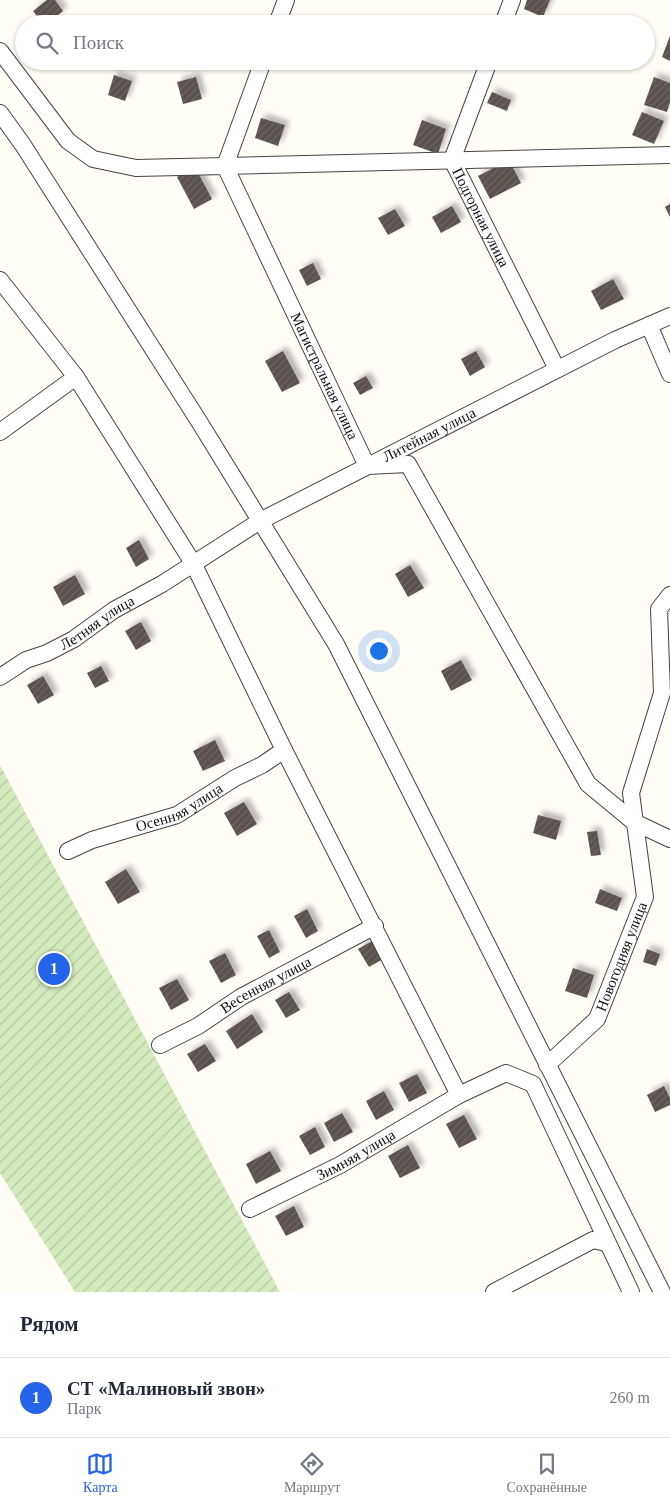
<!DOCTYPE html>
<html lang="ru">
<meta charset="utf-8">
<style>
body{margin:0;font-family:Georgia,serif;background:#f6f6f7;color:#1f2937}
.you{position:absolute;left:378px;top:650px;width:18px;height:18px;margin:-12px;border:4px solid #fff;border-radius:50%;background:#1a73e8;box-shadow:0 0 0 8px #1a73e833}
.badge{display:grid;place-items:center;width:32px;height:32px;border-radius:50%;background:#2563eb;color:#fff;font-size:16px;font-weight:700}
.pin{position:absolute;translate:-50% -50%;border:2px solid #fff;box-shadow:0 1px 5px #0006}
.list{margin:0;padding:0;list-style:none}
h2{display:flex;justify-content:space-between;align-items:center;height:65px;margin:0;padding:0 20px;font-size:21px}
h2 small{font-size:16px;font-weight:400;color:#747a83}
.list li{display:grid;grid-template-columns:32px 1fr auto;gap:15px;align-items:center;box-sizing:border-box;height:80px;padding:0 20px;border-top:1px solid #e0e1e3}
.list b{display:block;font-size:19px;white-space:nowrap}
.list p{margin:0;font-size:16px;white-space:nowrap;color:#747a83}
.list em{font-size:16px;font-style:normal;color:#747a83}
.icon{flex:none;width:28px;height:28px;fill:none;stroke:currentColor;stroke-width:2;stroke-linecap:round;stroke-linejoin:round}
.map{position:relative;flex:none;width:670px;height:1292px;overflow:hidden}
.search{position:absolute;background:#fff;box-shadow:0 1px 4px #0004;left:15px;right:15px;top:15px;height:55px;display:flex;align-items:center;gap:12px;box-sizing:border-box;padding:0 18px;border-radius:28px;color:#747a83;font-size:19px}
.sheet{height:145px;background:#fff}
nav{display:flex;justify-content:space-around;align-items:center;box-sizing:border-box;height:70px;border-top:1px solid #e0e1e3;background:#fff;font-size:14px;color:#747a83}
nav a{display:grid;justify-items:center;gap:2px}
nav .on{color:#2563eb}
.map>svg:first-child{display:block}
</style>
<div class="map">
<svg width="670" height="1292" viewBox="0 0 670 1292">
<defs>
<pattern id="garden-furrows" width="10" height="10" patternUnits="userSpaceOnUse" patternTransform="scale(1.25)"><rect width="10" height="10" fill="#d5ebbd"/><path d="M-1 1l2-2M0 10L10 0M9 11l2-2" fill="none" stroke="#b6c8a1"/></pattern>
<pattern id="building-hatch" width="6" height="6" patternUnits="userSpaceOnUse" patternTransform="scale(1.25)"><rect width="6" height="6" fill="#5a524d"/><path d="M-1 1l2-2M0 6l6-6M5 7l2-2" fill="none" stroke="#6d6662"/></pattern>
<filter id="shadow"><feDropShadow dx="4.5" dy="-4.5" stdDeviation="2.5" flood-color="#0004"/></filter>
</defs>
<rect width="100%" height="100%" fill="#fffdf5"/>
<path fill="url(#garden-furrows)" d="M0 765 280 1292H75L0 1173Z"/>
<path fill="url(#building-hatch)" filter="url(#shadow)" d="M47 0H55L63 11 47 24H43L33 11Z
M527 0H550L543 17 524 9Z
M670 36V61L662 57Z
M114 75 132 81 125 101 108 95Z
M196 77 202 99 183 104 177 82Z
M654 77 670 83V102L667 112 644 105Z
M492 92 511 100 507 111 487 103Z
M642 112 664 121 654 144 632 135Z
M261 118 285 125 278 146 255 138Z
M422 120 446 129 438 154 413 145Z
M509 160 521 183 490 199 478 176Z
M195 167 212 199 194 209 177 177Z
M670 204V217L665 207Z
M452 206 461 222 441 233 432 217Z
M395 209 405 226 388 235 378 218Z
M313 263 321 279 307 286 299 270Z
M613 279 624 299 601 310 591 291Z
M283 351 300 383 282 392 265 361Z
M476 351 485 367 470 376 461 359Z
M366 376 373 388 360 395 353 383Z
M139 540 149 559 136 567 126 548Z
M410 565 424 588 408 597 395 574Z
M75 575 85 594 63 606 53 587Z
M141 622 151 641 136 650 125 631Z
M461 660 472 680 451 691 441 671Z
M101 666 109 681 95 688 87 673Z
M43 676 54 695 38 704 27 685Z
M215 740 225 761 203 771 193 751Z
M244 802 257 824 237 836 224 813Z
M538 815 561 821 556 840 533 833Z
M597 831 601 855 591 856 587 832Z
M126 869 140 892 118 904 105 882Z
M600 889 622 898 617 911 595 903Z
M307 909 318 931 306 938 294 916Z
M269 930 280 952 269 958 257 936Z
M372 941 383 959 369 967 358 949Z
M647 949 660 954 656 966 643 962Z
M225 953 236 975 221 983 209 961Z
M573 968 594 975 587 998 565 991Z
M177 979 189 1000 171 1010 159 988Z
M289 992 300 1010 286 1018 275 1000Z
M252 1014 263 1032 237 1049 226 1031Z
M205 1044 216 1061 198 1072 187 1054Z
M417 1074 427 1093 409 1102 399 1083Z
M664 1086 670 1098V1105L655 1112 647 1095Z
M384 1091 394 1110 376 1120 366 1101Z
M342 1113 353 1132 334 1142 324 1123Z
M464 1115 477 1139 459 1148 446 1124Z
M315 1127 325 1147 310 1155 299 1136Z
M408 1145 420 1168 400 1178 388 1156Z
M270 1151 281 1171 256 1184 246 1164Z
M294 1206 304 1227 286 1236 275 1216Z"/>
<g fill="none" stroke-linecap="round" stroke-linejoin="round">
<g stroke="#444" stroke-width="18">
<g id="minor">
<path d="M277 24 286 0"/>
<path d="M503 24 512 0"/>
<path id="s1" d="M0 51 68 141 93 159 136 168 225 166 367 466 408 464 588 784 634 822 670 839"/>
<path d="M263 61 225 166 670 155"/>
<path id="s2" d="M489 61 452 160 557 369"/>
<path d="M0 113 23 145 200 423 336 644 662 1292"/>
<path d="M0 280 76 377 193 563 284 750 459 1095 506 1073 533 1084 631 1292"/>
<path d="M649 325 670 374"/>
<path d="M0 432 76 377"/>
<path id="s3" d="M0 677 26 660 47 653 74 639 114 610 162 584 260 521 615 340 670 316"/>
<path id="s4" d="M68 851 92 840 177 815 235 778 262 765 284 750"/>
<path id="s5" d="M160 1045 198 1026 241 997 375 926"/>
<path id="s6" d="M547 1065 597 1019 645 897 631 793 662 693 659 609 670 595"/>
<path id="s7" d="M250 1209 340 1165 459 1095"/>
<path d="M494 1292 593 1240 606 1243"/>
</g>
</g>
<use href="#minor" stroke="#fff" stroke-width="16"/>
</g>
<g text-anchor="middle" stroke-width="5" stroke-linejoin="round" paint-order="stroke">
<g font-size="15" fill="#111" stroke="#fff">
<text dy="5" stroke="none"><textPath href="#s2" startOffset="170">Подгорная улица</textPath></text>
<text dy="5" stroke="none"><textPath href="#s1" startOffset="509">Магистральная улица</textPath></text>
<text dy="5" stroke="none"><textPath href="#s3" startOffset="494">Литейная улица</textPath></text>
<text dy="5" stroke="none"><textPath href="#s3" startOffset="112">Летняя улица</textPath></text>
<text dy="5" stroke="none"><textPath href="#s4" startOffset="120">Осенняя улица</textPath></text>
<text dy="5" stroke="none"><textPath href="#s6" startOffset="135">Новогодняя улица</textPath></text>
<text dy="5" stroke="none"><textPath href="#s5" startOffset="122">Весенняя улица</textPath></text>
<text dy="5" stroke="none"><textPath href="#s7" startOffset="119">Зимняя улица</textPath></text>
</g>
</g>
</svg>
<div class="you"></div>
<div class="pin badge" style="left:54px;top:969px">1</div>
<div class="search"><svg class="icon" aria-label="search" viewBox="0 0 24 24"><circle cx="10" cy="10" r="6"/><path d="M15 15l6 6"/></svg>Поиск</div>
</div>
<section class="sheet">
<h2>Рядом<small></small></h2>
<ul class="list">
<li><span class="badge">1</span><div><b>СТ «Малиновый звон»</b><p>Парк</p></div><em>260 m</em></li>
</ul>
</section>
<nav>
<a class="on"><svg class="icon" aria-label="map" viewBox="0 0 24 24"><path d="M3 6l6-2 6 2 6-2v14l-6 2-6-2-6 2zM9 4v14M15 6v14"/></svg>Карта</a>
<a><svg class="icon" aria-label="directions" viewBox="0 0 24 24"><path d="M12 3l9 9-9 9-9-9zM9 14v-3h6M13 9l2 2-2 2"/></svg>Маршрут</a>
<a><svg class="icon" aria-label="saved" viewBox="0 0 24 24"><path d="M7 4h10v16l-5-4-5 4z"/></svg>Сохранённые</a>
</nav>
